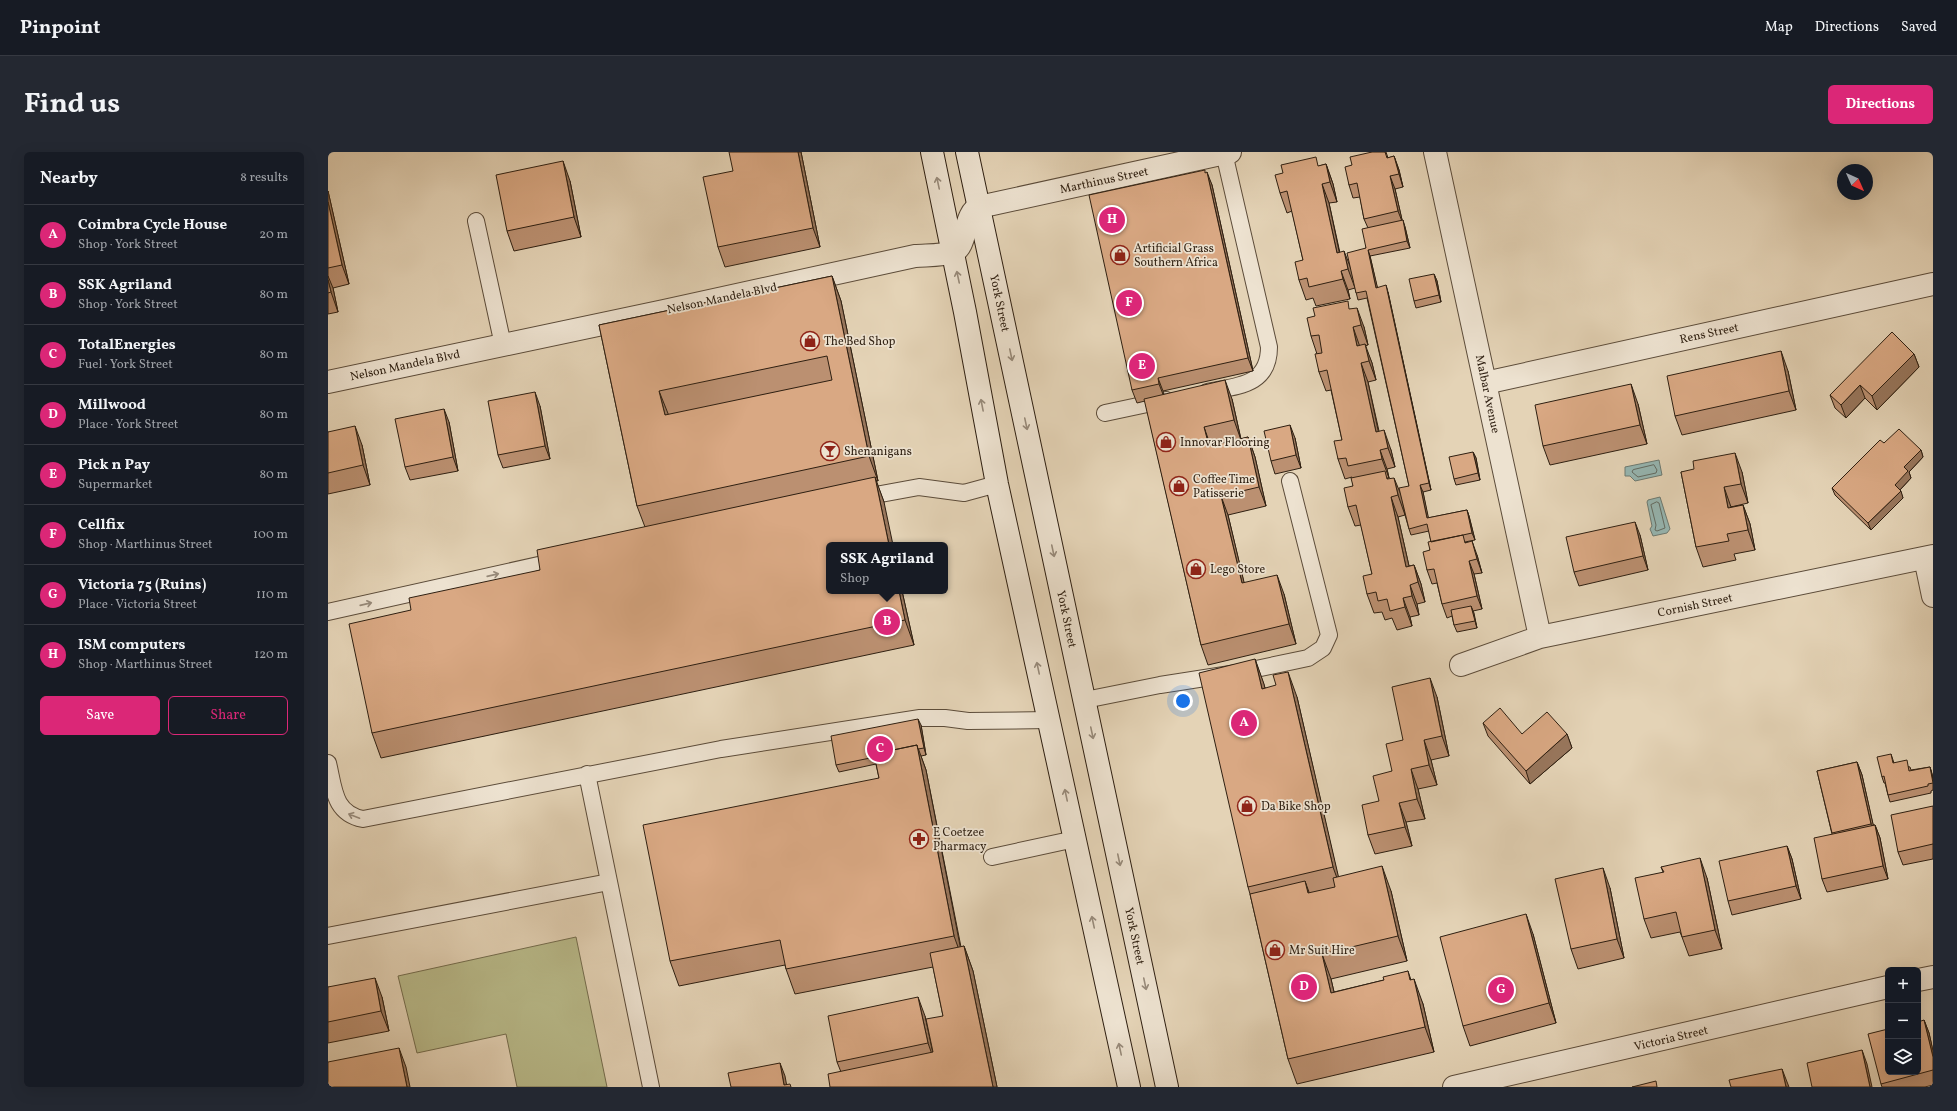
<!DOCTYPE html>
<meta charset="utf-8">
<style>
body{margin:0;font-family:Vollkorn,serif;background:#242831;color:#f1f3f6}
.controls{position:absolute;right:12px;bottom:12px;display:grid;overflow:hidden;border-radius:6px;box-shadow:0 4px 16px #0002}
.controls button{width:36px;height:36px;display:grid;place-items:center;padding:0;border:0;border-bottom:1px solid #363941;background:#171b24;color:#f1f3f6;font:20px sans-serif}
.compass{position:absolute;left:1509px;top:12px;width:36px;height:36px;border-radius:50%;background:#171b24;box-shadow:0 4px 16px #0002;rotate:135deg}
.you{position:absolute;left:855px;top:549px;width:14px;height:14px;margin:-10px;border:3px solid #fff;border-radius:50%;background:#1a73e8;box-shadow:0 0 0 6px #1a73e833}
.badge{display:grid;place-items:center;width:26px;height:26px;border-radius:50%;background:#db2777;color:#fff;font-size:13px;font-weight:700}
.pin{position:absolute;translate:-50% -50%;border:2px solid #fff;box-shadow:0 1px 4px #0006}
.popup{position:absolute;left:498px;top:390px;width:122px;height:52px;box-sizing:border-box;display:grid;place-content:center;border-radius:6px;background:#171b24;filter:drop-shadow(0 1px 3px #0005);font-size:13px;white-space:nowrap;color:#9ea1a6}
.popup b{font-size:15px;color:#f1f3f6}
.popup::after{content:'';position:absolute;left:50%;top:100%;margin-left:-8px;border:8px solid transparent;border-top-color:#171b24}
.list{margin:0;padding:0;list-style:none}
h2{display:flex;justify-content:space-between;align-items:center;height:52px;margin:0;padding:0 16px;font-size:17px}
h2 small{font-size:13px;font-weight:400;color:#9ea1a6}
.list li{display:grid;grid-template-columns:26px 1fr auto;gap:12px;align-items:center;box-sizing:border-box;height:60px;padding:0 16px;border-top:1px solid #363941}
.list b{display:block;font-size:15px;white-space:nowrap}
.list p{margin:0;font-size:13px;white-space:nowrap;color:#9ea1a6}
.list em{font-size:13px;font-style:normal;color:#9ea1a6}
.actions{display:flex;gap:8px;padding:12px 16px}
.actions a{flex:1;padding:9px 0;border:1px solid #db2777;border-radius:6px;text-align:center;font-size:14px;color:#db2777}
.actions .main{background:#db2777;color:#fff}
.icon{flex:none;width:22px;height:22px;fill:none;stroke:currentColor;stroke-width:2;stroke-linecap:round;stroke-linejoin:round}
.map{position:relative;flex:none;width:1605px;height:935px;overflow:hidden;border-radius:6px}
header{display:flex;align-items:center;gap:24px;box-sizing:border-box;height:56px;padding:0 20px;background:#171b24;border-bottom:1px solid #363941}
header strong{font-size:19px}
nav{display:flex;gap:22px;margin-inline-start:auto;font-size:14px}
.intro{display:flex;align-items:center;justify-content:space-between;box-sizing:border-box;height:96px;padding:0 24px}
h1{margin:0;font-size:28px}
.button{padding:10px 18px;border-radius:6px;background:#db2777;color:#fff;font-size:14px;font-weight:700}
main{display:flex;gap:24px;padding:0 24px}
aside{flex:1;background:#171b24;border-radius:6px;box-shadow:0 4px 16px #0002}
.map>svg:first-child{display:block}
</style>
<header>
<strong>Pinpoint</strong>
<nav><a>Map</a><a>Directions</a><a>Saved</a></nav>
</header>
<div class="intro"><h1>Find us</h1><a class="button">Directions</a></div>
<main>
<aside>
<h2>Nearby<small>8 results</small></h2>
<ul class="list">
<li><span class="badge">A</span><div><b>Coimbra Cycle House</b><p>Shop · York Street</p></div><em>20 m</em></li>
<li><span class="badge">B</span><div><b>SSK Agriland</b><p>Shop · York Street</p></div><em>80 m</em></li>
<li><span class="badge">C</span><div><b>TotalEnergies</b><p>Fuel · York Street</p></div><em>80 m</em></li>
<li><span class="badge">D</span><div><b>Millwood</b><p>Place · York Street</p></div><em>80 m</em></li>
<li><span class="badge">E</span><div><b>Pick n Pay</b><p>Supermarket</p></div><em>80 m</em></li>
<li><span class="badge">F</span><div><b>Cellfix</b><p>Shop · Marthinus Street</p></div><em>100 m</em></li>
<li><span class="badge">G</span><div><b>Victoria 75 (Ruins)</b><p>Place · Victoria Street</p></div><em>110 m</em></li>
<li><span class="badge">H</span><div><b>ISM computers</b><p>Shop · Marthinus Street</p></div><em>120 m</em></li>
</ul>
<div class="actions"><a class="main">Save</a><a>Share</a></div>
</aside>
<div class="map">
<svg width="1605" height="935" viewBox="0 0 1605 935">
<rect width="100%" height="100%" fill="#e4d3b6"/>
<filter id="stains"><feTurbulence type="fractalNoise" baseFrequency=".005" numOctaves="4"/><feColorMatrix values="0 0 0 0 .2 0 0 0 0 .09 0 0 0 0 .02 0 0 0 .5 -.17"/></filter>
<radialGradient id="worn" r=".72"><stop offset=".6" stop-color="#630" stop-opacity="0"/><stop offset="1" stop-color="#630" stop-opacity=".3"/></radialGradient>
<path fill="#b9bb8b" stroke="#746d4e" d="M248 785 279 935H189L178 882 89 901 70 824Z"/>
<path fill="#96b7b3" stroke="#6c7a72" d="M1331 308 1334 323 1307 329 1302 324H1297V315Z
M1332 345 1342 377 1339 381 1325 384 1322 377 1324 374 1319 350 1320 348Z"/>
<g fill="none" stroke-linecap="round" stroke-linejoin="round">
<path stroke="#626b62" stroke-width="1" d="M1326 313 1329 318 1328 321 1310 325 1304 320 1305 318Z
M1329 350 1331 351 1337 376 1329 379 1327 378 1328 373 1323 353Z"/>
<g stroke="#5c4c3a" stroke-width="18">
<path id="service" d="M148 69 175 193
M879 240C909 234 941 234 941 195L896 1
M777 261 838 248
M531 346 591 335 636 341 669 332
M0 460 233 408
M757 548 832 533 909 521 980 506 995 496 1001 483 962 329
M0 611C6 635 5 661 35 667L393 597 592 566H617L640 569 721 568
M259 622 323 935
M664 705 747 687
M0 784 281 730"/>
</g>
<g stroke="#5c4c3a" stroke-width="24">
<path id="minor" d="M1107 0 1212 485
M651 55 902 0
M1157 231 1605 132
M1597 406 1605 444
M1133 513 1212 485 1605 404
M1590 828 1605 825
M1126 935 1560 835"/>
</g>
<g stroke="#5c4c3a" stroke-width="24">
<path id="tertiary" d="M0 230 336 159 587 104C598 103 614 104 625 100 639 95 636 61 651 55"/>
</g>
<g stroke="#2e1f11" stroke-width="24">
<path id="secondary" d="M604 0 637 160 669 332 801 935
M639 0 839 935"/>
</g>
<use href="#service" stroke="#ede2d0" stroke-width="16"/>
<use href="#minor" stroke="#ede2d0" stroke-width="22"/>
<use href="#tertiary" stroke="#ede2d0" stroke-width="22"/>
<use href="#secondary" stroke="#ede2d0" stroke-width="22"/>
</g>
<path fill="#bb9071" stroke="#2e1f11" d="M473 0 492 95 397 115 390 95 405 19Z
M1044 0H1058L1060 6 1066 4 1071 18 1075 35 1067 37 1074 68 1077 75 1082 96 1042 104 1049 135 1060 140 1103 338 1095 340 1100 366 1139 358 1141 364 1147 388 1137 390 1149 403 1154 421 1146 422 1154 457 1145 459 1149 476 1129 480 1126 473 1124 464 1119 466 1114 452 1109 431 1104 432 1099 418 1103 390 1101 379 1083 383 1081 377 1077 363 1070 365 1081 414 1086 413 1093 432 1097 450 1089 452 1091 463 1082 465 1084 474 1069 478 1064 466 1057 468 1054 460 1046 461 1039 442 1044 422 1033 373 1027 374 1020 355 1025 334 1024 326V325L1017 327 1010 307 1014 288 1003 238 998 239 991 220 989 202 983 184 1023 157 1036 175 1040 193 1037 194 1044 211 1048 228 1040 230 1051 279 1063 298 1067 315 1059 317 1061 326H1059L1073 344 1081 334 1039 146 1030 148 1027 136 1020 138 1022 147 988 154 985 146 978 148 971 128 975 108 964 59 959 61 952 41 991 14 998 12 1005 32 1009 50 1001 51 1012 101 1022 115 1038 96 1040 76 1036 67 1032 45 1025 46 1021 33 1024 13Z
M878 21 884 33 925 219 835 239V242L904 247 913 287 920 285 927 305 938 354 900 363 916 431 956 442 968 492 880 513 873 493 817 249 809 251 804 238Z
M242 29 253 85 186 99 179 79Z
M0 39 21 132 5 136 10 160 0 162Z
M1106 122 1109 129 1113 150 1088 156 1086 149Z
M504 124 513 149 550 329H548L556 350 501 439H574L586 493 53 606 44 581 83 458 212 418 317 375 309 354 271 173Z
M1586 202 1591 215 1549 258 1537 246 1518 266 1507 256 1502 243Z
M1460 219 1468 258 1354 283 1347 264Z
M1310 252 1319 292 1222 313 1215 294Z
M212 254 222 307 175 316 170 303Z
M121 270 130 319 82 328 77 315Z
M0 280 34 293 42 333 0 342Z
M967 286 973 316 947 322 943 309Z
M1556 291 1593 298 1595 305 1581 320 1583 326 1572 338 1575 346 1543 378 1507 343 1504 336Z
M1145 300 1148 306 1152 328 1128 333 1126 327Z
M1353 320H1414L1420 351 1403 355 1415 353 1422 372 1427 398 1406 402 1408 408 1375 415 1368 395Z
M1312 383 1320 418 1251 434 1246 420Z
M927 507 937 536 969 545 1010 725 1063 739 1079 809 1003 827 1006 840 1056 828 1080 819 1083 828 1095 852 1106 900 969 932 960 907 922 742 920 735Z
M1109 545 1121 604 1103 608 1109 633 1090 637 1097 667 1078 670 1084 694 1047 702 1040 683 1051 649 1064 619 1075 588Z
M1155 571 1194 582H1239L1244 596 1202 632 1160 584Z
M593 573 598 603 593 604 598 618 633 795 636 794 645 819 669 935H502L513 920 509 910 597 864 605 900 615 864 605 815 467 842 458 817 457 813 351 834 342 809 551 626 548 612 511 620 508 613Z
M1563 602 1566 611 1582 615 1583 618 1602 615 1605 625V638L1603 639V641L1562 650 1560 643 1557 631H1556L1554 625Z
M1529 610 1534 623 1545 673H1547L1552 686 1560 727 1499 740 1494 727 1504 682 1489 619Z
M1605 654V707L1575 713 1570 700Z
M1459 694 1464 707 1473 747 1404 763 1400 749Z
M1333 715 1379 726 1394 797 1361 804 1354 785 1352 780 1323 786 1316 767 1335 720Z
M1282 736 1296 806 1250 817 1243 797Z
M1205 782 1228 871 1142 894 1135 874Z
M0 835 54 845 61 879 0 891Z
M1596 868 1601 881 1605 899V933L1597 935H1554L1553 932Z"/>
<path fill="#98765c" stroke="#2e1f11" d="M470 0H473L492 95 485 76Z
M1066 4 1071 18 1075 35 1071 22Z
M235 9 242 29 253 85 246 65Z
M998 12 1005 32 1009 50 1002 30Z
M879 20 884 33 925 219 920 206Z
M1062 24 1067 37 1075 72 1070 59Z
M994 32 1001 51 1015 118 1009 101Z
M0 39 21 132 14 113 0 50Z
M1075 68 1077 75 1082 96 1079 89Z
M1040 98 1042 104 1051 142 1048 136Z
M1016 99 1024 119 1027 136 1020 117Z
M1013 119 1020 138 1022 147 1015 127Z
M1106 122 1109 129 1113 150 1111 143Z
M0 124 5 136 10 160 3 140 0 128Z
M504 124 513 149 550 329 541 304Z
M1058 133 1060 140 1103 338 1101 331Z
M1029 156 1036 175 1040 193 1033 173Z
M1025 175 1032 195 1029 194Z
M1037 192 1044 211 1048 228 1041 209Z
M1453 199 1460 219 1468 258 1461 239Z
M1586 202 1591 215 1549 258 1544 244Z
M1033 211 1040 230 1054 297 1048 280Z
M830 226 835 239 836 245 831 232Z
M897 228 904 247 913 288 906 268Z
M1303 232 1310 252 1319 292 1312 273Z
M1532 233 1537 246 1518 266 1513 253Z
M331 239 341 264 337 263Z
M207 240 212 254 222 307 217 294Z
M116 257 121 270 130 319 125 305Z
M962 273 967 286 973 316 968 303Z
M27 274 34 293 42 333 35 313Z
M876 275 883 295 881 294Z
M1056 278 1063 298 1067 315 1060 296Z
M920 285 927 305 938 354 931 335Z
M1052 298 1059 317 1061 326 1054 307Z
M1593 298 1595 305 1581 320 1583 326 1570 340 1567 333 1576 315Z
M1145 300 1148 306 1152 328 1150 321Z
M1407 301 1414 320 1420 351 1413 332Z
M547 325 556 350 565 393H561Z
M1066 326 1074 345 1077 363 1070 343Z
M1092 333 1095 340 1102 373 1099 366Z
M1396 335 1403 355 1407 375 1400 356Z
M1573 339 1575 346 1543 378 1540 371Z
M893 344 900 363 921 451 914 431Z
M1063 345 1070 365 1085 432 1078 415Z
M1415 353 1422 372 1427 398 1420 378Z
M1139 358 1141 364 1147 388 1144 381Z
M1307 370 1312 383 1320 418 1315 404Z
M1144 389 1149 403 1154 421 1149 407Z
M1141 409 1146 422 1154 457 1149 444Z
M1086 413 1093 432 1097 450 1090 430Z
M949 423 956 442 968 492 961 472Z
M1082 433 1089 452 1091 463 1084 444Z
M571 439H574L586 493 577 468Z
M1075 446 1082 465 1084 474 1077 455Z
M1143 454 1146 461 1149 476 1147 469Z
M927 507 936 532 943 562 934 537Z
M960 520 969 545 1014 740 1005 715Z
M1102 526 1109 545 1121 604 1114 584Z
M590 567 593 573 598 603 596 596Z
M1239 582 1244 596 1202 632 1198 619Z
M1096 588 1103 608 1109 633 1101 613Z
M589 593 598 618 635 809 626 784Z
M1529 610 1534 623 1548 685 1543 672Z
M1602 615 1604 622 1605 630Z
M1083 617 1090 637 1097 667 1089 647Z
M1071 651 1078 670 1084 694 1077 675Z
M1547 673 1552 686 1560 727 1555 714Z
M1459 694 1464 707 1473 747 1468 734Z
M1372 706 1379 726 1394 797 1387 778Z
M1054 714 1063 739 1079 809 1070 784Z
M1275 716 1282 736 1296 806 1289 787Z
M977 729 986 754 980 741Z
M1198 762 1205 782 1228 871 1221 851Z
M636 794 645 819 669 935H665Z
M994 802 1003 827 1012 866 1003 841Z
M47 826 54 845 61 879 53 859Z
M1086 827 1095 852 1106 900 1097 875Z
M590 845 597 864 607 911 600 891Z
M1596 868 1601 881 1605 899V905Z
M71 896 78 915 82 935H79Z
M1534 898 1539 912 1544 935H1542Z
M452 911 457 924 459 935 456 933Z
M1454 917 1461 935H1458Z"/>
<path fill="#d9a883" stroke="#2e1f11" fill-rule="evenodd" d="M401 0H470L485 76 390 95 375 25 405 19Z
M1044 0H1057L1059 6 1066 4 1071 22 1062 24 1070 59 1036 67 1029 31 1021 33 1017 15 1024 13 1022 5Z
M988 5 990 14 998 12 1002 30 994 32 1009 101 1016 99 1020 117 1013 119 1015 127 981 135 979 126 971 128 967 110 975 108 959 39 952 41 947 23 955 21 953 13Z
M235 9 246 65 179 79 168 23Z
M877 18V21L879 20 920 206 830 226 831 232 804 238 761 43Z
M0 50 14 113 0 116Z
M1075 68 1079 89 1040 98 1048 136 1058 133 1101 331 1092 333 1099 366 1139 358 1144 381 1103 390 1099 372 1081 377 1071 336 1081 334 1038 139 1028 141 1019 101 1038 96 1034 77Z
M1106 122 1111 143 1086 149 1081 127Z
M504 124 541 304 309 354 271 173ZM499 204 504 228 337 263 331 239Z
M0 128 3 140 0 141Z
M1020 149 1021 157 1029 156 1033 173 1025 175 1029 194 1037 192 1041 209 1033 211 1048 280 1056 278 1060 296 1052 298 1054 307 1020 314 1018 306 1010 307 1006 289 1014 288 999 218 991 220 987 202 994 201 991 183 983 184 979 166 987 164 985 156Z
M1564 180 1586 202 1544 244 1532 233 1513 253 1502 243Z
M1453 199 1461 239 1347 264 1339 224Z
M897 228 906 268 876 275 881 294 920 285 931 335 893 344 914 431 949 423 961 472 873 493 816 247Z
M1303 232 1312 273 1215 294 1207 253Z
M207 240 217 294 170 303 160 249Z
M116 257 125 305 77 315 67 267Z
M962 273 968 303 943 309 936 279Z
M27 274 35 313 0 321V280Z
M1571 277 1593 298 1576 315 1580 319 1567 333 1573 339 1540 371 1504 336 1552 288 1556 291Z
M1145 300 1150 321 1126 327 1121 305Z
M1407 301 1413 332 1396 335 1400 356 1415 353 1420 378 1399 382 1401 389 1368 395 1353 320 1366 317 1365 309Z
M1057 319 1059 327 1066 326 1070 343 1063 345 1078 415 1086 413 1090 430 1082 433 1084 444 1075 446 1077 455 1062 459 1059 447 1050 449 1048 440 1039 442 1035 424 1044 422 1028 353 1020 355 1016 336 1025 334 1023 326Z
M547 325 561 393H501V439H571L577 468 44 581 21 472 83 458 81 446 212 418 209 398Z
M1307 370 1315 404 1246 420 1238 385Z
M1135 383 1137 391 1144 389 1149 407 1141 409 1149 444 1114 452 1106 417 1099 418 1095 400 1102 398 1100 390Z
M1143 454 1147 469 1126 473 1123 458Z
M927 507 934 537 948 533 945 523 960 520 1005 715 920 735 871 521Z
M1102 526 1114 584 1096 588 1101 613 1083 617 1089 647 1071 651 1077 675 1040 683 1034 653 1051 649 1045 624 1064 619 1058 592 1075 588 1064 535Z
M1172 556 1194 582 1219 560 1239 582 1198 619 1155 571Z
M590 567 596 596 590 597 589 593 546 602 547 605 508 613 503 584Z
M589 593 626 784 458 817 452 788 342 809 315 673 551 626 546 602Z
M1563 602 1565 611 1579 608 1581 619 1602 615 1605 631 1600 632V634L1560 643 1556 624 1554 625 1549 605Z
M1529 610 1543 672 1504 681 1489 619Z
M1605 654V692L1570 700 1563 663Z
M1547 673 1555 714 1494 727 1486 686Z
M1459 694 1468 734 1400 749 1391 709Z
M1372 706 1387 778 1354 785 1348 760 1316 767 1307 726 1336 720 1333 715Z
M1054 714 1070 784 994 802 1003 841 1056 828 1055 825 1080 819 1082 828 1086 827 1097 875 960 907 922 742 977 729 980 741 1007 735 1005 726Z
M1275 716 1289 787 1243 797 1227 727Z
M1198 762 1221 851 1135 874 1112 785Z
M636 794 665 935H502L500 922 605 900 598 867 615 864 602 801Z
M47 826 53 859 0 870V835Z
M590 845 600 891 509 910 500 864Z
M1596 868 1605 905V918L1553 932 1540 882 1560 877V920H1590V870Z
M71 896 79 935H0V910Z
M1534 898 1542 935H1484L1479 911Z
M452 911 456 933 462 932 463 935H403L400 921Z
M1454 917 1458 935H1403L1401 928Z
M1328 929 1329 935H1304Z"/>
<defs><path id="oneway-shaft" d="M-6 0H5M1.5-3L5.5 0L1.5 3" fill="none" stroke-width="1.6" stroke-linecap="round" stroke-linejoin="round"/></defs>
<g stroke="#978a7a">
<use href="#oneway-shaft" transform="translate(610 31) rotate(-102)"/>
<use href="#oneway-shaft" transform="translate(630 125) rotate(-102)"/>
<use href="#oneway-shaft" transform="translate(683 203) rotate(78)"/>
<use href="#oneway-shaft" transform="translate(654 253) rotate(-101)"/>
<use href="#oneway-shaft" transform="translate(698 272) rotate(78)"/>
<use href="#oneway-shaft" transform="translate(725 399) rotate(78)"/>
<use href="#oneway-shaft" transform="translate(165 423) rotate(-13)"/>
<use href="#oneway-shaft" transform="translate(38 452) rotate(-13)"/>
<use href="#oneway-shaft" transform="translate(710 516) rotate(-102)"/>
<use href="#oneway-shaft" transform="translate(764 581) rotate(78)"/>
<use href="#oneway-shaft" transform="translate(738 643) rotate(-102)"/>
<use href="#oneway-shaft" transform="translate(26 664) rotate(-159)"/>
<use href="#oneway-shaft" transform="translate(791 708) rotate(78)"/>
<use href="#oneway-shaft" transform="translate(765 770) rotate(-102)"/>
<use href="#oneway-shaft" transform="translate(817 832) rotate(78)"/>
<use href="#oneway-shaft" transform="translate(792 897) rotate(-102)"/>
</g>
<defs>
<g id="shop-ring" transform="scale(1)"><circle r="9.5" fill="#ede2d0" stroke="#8f2418" stroke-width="1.5"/><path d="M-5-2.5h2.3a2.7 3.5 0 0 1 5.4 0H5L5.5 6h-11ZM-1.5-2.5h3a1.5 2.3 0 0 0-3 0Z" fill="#8f2418"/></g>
<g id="bar-ring" transform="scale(1)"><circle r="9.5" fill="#ede2d0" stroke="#8f2418" stroke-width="1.5"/><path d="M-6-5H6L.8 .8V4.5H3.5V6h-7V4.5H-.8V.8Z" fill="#8f2418"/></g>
<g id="pharmacy-ring" transform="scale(1)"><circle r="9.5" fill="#ede2d0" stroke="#8f2418" stroke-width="1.5"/><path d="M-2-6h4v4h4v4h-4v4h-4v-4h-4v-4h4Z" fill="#8f2418"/></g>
</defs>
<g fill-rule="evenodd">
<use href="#shop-ring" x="792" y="103"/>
<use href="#shop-ring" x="482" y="189"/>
<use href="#shop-ring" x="838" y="290"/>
<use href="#bar-ring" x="502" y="299"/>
<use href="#shop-ring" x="851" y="334"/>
<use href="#shop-ring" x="868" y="417"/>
<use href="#shop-ring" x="919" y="654"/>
<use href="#pharmacy-ring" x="591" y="687"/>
<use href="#shop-ring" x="947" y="798"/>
</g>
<g text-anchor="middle" stroke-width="3.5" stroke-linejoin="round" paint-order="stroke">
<g font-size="12" fill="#2e1f11" stroke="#ede2d0">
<text transform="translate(776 28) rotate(-12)" y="4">Marthinus Street</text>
<text transform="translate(394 146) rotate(-12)" y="4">Nelson Mandela Blvd</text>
<text transform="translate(672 151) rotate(78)" y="4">York Street</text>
<text transform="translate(1381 181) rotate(-12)" y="4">Rens Street</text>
<text transform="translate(77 213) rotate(-12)" y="4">Nelson Mandela Blvd</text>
<text transform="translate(1160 242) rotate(78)" y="4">Malbar Avenue</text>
<text transform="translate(1367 453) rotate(-12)" y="4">Cornish Street</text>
<text transform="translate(739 467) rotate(78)" y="4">York Street</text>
<text transform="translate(807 784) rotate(78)" y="4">York Street</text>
<text transform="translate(1343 886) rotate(-13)" y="4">Victoria Street</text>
</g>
<g font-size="12" fill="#2e1f11" stroke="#ede2d0" text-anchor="start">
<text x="806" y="100">Artificial Grass<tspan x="806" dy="14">Southern Africa</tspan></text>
<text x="496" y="193">The Bed Shop</text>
<text x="852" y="294">Innovar Flooring</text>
<text x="516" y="303">Shenanigans</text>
<text x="865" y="331">Coffee Time<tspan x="865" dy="14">Patisserie</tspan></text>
<text x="882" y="421">Lego Store</text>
<text x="933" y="658">Da Bike Shop</text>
<text x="605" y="684">E Coetzee<tspan x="605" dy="14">Pharmacy</tspan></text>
<text x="961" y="802">Mr Suit Hire</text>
</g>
</g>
<rect width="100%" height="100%" filter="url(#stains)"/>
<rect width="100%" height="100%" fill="url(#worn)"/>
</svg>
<div class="controls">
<button>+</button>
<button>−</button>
<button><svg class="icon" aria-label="layers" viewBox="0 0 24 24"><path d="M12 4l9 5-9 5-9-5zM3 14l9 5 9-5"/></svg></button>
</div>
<svg class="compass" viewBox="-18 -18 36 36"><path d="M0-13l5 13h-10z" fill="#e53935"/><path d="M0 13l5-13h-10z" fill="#9ea1a6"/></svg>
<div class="you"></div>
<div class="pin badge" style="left:916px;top:571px">A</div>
<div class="pin badge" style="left:559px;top:470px">B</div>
<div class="popup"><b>SSK Agriland</b>Shop</div>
<div class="pin badge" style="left:552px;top:597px">C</div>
<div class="pin badge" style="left:976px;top:835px">D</div>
<div class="pin badge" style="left:814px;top:214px">E</div>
<div class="pin badge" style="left:801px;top:151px">F</div>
<div class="pin badge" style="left:1173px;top:838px">G</div>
<div class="pin badge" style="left:784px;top:68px">H</div>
</div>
</main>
